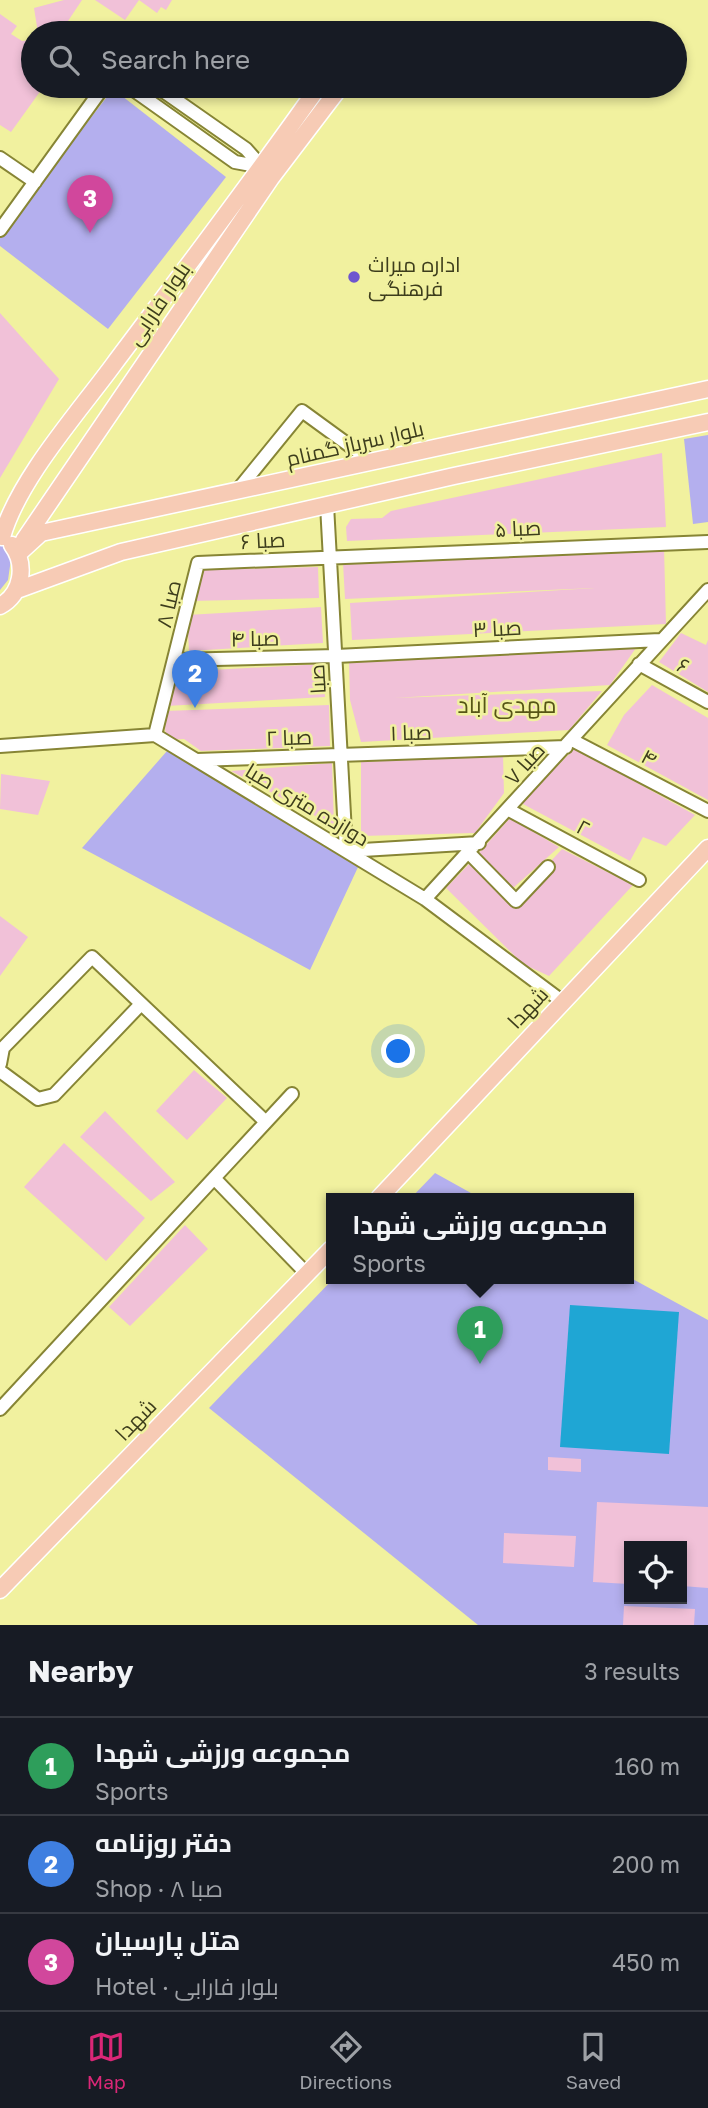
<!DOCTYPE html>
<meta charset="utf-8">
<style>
body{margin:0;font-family:"Golos Text",Cairo,sans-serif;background:#242831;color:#f1f3f6}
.controls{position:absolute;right:21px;bottom:21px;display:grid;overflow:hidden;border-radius:0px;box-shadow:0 4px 10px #0003}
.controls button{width:63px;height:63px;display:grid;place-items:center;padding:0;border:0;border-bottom:2px solid #363941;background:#171b24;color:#f1f3f6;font:35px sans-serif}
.you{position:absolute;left:399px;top:1052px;width:24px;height:24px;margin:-18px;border:5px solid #fff;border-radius:50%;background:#1a73e8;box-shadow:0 0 0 10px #1a73e833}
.badge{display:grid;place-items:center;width:46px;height:46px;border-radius:50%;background:#db2777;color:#fff;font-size:23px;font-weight:700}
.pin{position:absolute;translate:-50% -58px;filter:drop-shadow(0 2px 4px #0008)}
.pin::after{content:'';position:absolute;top:37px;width:24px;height:21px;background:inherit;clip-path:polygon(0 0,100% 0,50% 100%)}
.popup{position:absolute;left:326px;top:1193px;width:308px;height:91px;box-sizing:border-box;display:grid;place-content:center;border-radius:0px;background:#171b24;filter:drop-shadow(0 2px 5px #0005);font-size:23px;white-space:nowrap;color:#9ea1a6}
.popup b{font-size:26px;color:#f1f3f6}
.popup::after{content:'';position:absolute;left:50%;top:100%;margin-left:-14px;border:14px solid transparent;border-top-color:#171b24}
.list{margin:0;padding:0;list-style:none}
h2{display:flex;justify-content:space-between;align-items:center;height:91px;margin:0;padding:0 28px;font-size:30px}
h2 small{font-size:23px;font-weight:400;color:#9ea1a6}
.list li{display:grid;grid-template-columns:46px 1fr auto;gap:21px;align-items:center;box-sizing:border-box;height:98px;padding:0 28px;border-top:2px solid #363941}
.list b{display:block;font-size:26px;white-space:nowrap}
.list p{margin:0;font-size:23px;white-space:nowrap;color:#9ea1a6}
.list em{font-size:23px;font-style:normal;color:#9ea1a6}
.icon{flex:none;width:38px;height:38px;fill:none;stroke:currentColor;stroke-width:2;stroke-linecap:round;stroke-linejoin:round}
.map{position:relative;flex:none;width:708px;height:1625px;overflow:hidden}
.search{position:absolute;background:#171b24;box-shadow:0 4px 10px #0003;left:21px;right:21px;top:21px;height:77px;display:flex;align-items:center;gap:18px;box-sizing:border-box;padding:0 24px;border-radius:38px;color:#9ea1a6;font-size:26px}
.sheet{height:385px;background:#171b24}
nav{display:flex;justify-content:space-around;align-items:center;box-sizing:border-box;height:98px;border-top:2px solid #363941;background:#171b24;font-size:19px;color:#9ea1a6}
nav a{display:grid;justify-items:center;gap:4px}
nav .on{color:#db2777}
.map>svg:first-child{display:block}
</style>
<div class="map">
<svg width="708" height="1625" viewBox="0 0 708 1625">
<rect width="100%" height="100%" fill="#f1f19f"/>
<path fill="#b4afee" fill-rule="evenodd" d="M113 89 226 177 108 329 0 246V235Z
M708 435V522L693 524 684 439Z
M0 539 12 552 8 580 0 590Z
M167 751 359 865 310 970 82 848Z
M435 1173 480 1198H411Z
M629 1277 708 1320V1625H478L209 1408 334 1278ZM629 1546H682V1599H629Z"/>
<path fill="#1fa6d4" d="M570 1305 679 1312 669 1454 560 1447Z"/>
<path fill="#f1c1d8" d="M64 0H82L68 21 86 33H38L34 8Z
M95 0H172L166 10 161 7 157 13 139 0 125 20Z
M0 14 17 26 11 34 22 41 33 40V86H44L11 132 0 125Z
M0 313 59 379 0 478Z
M662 453 666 527 347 541 346 527 351 519 382 518 391 511Z
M664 548 666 624 352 640 350 603 595 588 345 599 343 563Z
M318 567 319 598 190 601 197 570Z
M321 607 323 643 189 651 187 615Z
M681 633 706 645 708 640V692L659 662Z
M636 648 610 685 394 698 602 691 569 730 361 742 350 700 349 662Z
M323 664 325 697 166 706 175 672Z
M652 685 708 718V800L607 745 624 715Z
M329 705 330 746 201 751 184 739 166 740 164 711Z
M575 748 695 815 666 846 643 837 630 861 521 803Z
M503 755 504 793 475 833 361 836V762Z
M332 763 334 826 231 771Z
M1 774 50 781 38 815 0 809Z
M510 818 559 847 513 888 478 854Z
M562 849 633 885 549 976 523 964 446 888 469 864 511 905Z
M0 916 28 937 0 976Z
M194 1070 227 1098 187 1140 156 1111Z
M105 1111 175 1182 151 1201 80 1137Z
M64 1143 145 1218 106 1261 24 1187Z
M185 1225 208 1249 130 1326 109 1307Z
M548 1457 581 1459V1472L548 1470Z
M597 1502 708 1507V1588L682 1586V1546H629V1584L593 1582Z
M504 1533 576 1536 574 1567 503 1563Z
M624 1606 695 1609 694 1625H623Z"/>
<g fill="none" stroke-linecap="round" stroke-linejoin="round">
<g stroke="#878535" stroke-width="16">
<path id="minor" d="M128 86 235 162 262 167
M156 86 246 149 262 167
M0 158 35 182
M0 230 104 86
M237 491 302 411 372 462
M327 505 346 851 479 843
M176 660 336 656 660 640
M639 664 708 702
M155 735 198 563 708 542
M572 740 708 811
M0 746 155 735 425 899 563 1002
M197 760 566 747
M509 810 639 880
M469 853 516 901 548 867
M425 899 708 590
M0 1064 3 1048 92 957 266 1122
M0 1071 38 1099 54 1095 141 1004
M214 1178 307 1274
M0 1409 292 1094"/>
</g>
<g stroke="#fff" stroke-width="19">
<path id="major" d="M2 537C18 480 78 413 114 364 183 272 253 180 319 86
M24 540 271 178 341 86
M18 554 41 533 708 389
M17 590 121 552 454 476 708 422
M0 606C22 594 27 565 12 545
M379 1198 708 848
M0 1590 331 1249"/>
</g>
<use href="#minor" stroke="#fff" stroke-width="12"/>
<use href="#major" stroke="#f7cbb5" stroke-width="16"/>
</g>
<circle fill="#6e55cf" stroke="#f1f19f" stroke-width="2.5" cx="354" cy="277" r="7"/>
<g text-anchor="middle" stroke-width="5" stroke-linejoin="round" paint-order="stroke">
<g font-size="21" fill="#3d3d1c" stroke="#f1f19f" text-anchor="start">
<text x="368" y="272">اداره میراث<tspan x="368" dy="24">فرهنگی</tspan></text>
</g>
<g font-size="21" fill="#3d3d1c" stroke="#f1f19f">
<text transform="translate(159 304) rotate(-56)" y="7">بلوار فارابی</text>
<text transform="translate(355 444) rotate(-13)" y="7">بلوار سرباز گمنام</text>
<text transform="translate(518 529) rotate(-3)" y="7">صبا ۵</text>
<text transform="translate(263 541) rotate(-3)" y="7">صبا ۶</text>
<text transform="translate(169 604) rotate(-77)" y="7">صبا ۸</text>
<text transform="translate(497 629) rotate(-3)" y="7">صبا ۳</text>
<text transform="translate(255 639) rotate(-1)" y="7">صبا ۴</text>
<text transform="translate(683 666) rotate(29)" y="7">۶</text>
<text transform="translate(318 679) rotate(-93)" y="7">صبا</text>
<text transform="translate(411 733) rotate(-2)" y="7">صبا ۱</text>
<text transform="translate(289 738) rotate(-2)" y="7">صبا ۲</text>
<text transform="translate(649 758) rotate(28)" y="7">۴</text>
<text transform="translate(525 764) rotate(-48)" y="7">صبا ۷</text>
<text transform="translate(307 805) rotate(31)" y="7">دوازده متری صبا</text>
<text transform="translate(583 828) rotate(28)" y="7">۲</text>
<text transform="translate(528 1008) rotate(-47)" y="7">شهدا</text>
<text transform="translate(136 1420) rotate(-46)" y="7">شهدا</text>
</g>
<g font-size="23" fill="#565516" stroke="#f1f19f">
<text x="507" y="713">مهدی آباد</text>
</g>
</g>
</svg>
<div class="controls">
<button><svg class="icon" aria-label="locate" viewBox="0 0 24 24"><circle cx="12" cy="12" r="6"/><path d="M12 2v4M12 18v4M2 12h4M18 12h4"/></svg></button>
</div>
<div class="you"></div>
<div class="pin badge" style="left:480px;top:1364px;background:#2e9e5b">1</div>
<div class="popup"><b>مجموعه ورزشی شهدا</b>Sports</div>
<div class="pin badge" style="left:195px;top:708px;background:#3f7fe0">2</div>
<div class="pin badge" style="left:90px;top:233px;background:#d1479c">3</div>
<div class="search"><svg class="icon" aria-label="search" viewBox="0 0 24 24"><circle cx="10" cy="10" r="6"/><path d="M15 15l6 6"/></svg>Search here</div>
</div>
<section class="sheet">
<h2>Nearby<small>3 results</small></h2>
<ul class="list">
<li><span class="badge" style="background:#2e9e5b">1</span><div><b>مجموعه ورزشی شهدا</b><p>Sports</p></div><em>160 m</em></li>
<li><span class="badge" style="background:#3f7fe0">2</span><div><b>دفتر روزنامه</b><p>Shop · صبا ۸</p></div><em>200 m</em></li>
<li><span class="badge" style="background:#d1479c">3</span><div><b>هتل پارسیان</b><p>Hotel · بلوار فارابی</p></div><em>450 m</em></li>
</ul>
</section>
<nav>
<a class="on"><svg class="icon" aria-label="map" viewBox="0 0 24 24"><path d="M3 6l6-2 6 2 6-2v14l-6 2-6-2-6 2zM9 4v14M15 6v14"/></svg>Map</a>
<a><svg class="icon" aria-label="directions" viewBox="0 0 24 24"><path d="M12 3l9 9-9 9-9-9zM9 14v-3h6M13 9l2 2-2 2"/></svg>Directions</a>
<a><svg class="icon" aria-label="saved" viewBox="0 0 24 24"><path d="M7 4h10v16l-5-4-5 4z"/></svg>Saved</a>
</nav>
